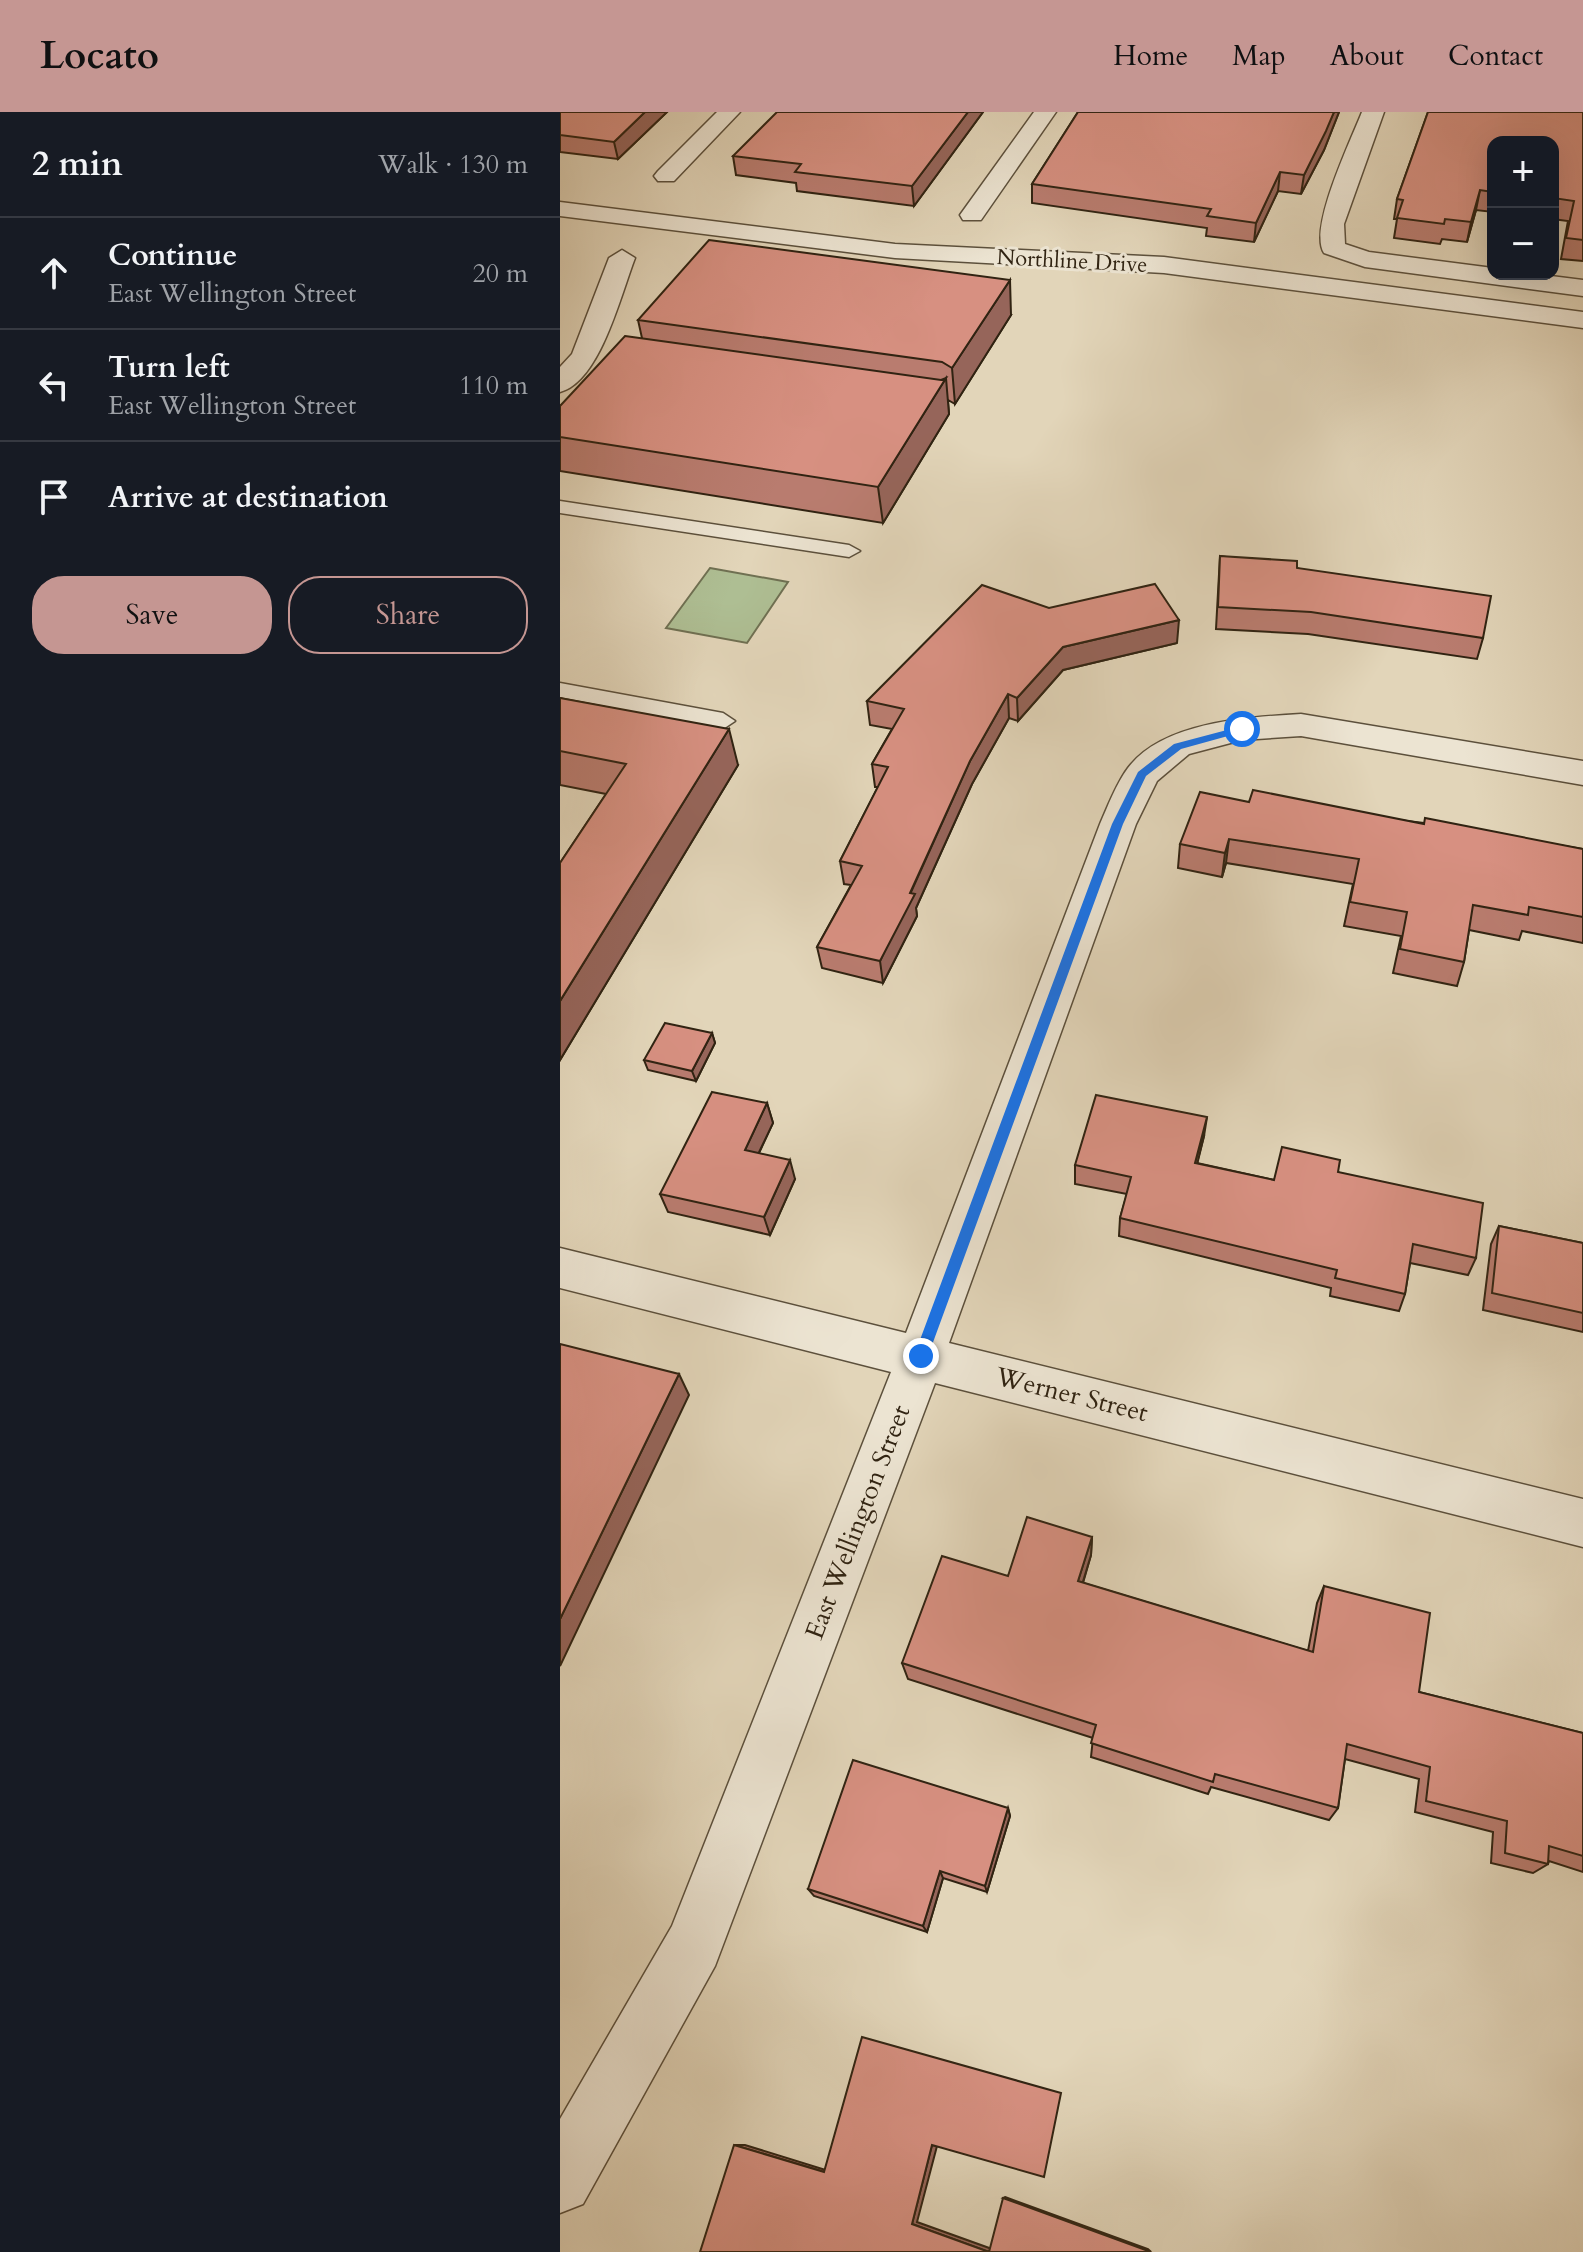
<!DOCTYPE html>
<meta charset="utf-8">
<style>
body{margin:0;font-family:Cardo,serif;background:#20242c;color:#f1f3f6}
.controls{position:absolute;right:24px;top:24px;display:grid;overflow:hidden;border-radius:16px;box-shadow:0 8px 32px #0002}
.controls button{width:72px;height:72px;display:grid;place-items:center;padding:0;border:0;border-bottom:2px solid #363941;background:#171b24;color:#f1f3f6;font:40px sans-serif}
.stop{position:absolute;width:24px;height:24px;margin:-18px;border:6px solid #1a73e8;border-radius:50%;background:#fff}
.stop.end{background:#1a73e8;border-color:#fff;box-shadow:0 2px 8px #0008}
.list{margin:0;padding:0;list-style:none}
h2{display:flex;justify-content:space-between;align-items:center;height:104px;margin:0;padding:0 32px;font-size:34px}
h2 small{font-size:26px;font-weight:400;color:#9ea1a6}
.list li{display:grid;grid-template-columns:52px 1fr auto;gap:24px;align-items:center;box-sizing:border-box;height:112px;padding:0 32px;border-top:2px solid #363941}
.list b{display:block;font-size:30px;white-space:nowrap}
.list p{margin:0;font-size:26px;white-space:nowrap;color:#9ea1a6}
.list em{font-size:26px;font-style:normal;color:#9ea1a6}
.actions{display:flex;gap:16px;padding:24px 32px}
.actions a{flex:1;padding:18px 0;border:2px solid #c59692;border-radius:32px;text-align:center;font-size:28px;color:#c59692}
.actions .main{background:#c59692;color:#111}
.icon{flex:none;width:44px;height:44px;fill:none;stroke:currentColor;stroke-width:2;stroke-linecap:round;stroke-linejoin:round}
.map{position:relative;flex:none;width:1023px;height:2140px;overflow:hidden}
header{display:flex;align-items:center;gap:48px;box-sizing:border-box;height:112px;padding:0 40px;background:#c59692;color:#111}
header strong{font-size:38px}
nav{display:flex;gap:44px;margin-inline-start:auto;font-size:28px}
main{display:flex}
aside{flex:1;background:#171b24}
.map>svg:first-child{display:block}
</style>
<header>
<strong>Locato</strong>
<nav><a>Home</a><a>Map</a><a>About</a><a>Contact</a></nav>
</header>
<main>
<aside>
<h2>2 min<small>Walk · 130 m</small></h2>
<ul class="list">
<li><svg class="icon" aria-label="ahead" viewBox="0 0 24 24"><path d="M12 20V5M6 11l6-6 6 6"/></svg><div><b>Continue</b><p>East Wellington Street</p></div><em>20 m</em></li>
<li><svg class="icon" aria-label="left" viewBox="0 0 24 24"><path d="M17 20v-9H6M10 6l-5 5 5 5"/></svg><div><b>Turn left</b><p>East Wellington Street</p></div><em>110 m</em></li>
<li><svg class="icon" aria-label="arrive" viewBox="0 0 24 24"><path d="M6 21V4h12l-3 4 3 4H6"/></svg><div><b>Arrive at destination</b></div></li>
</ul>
<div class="actions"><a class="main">Save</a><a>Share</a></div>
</aside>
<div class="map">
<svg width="1023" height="2140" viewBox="0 0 1023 2140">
<rect width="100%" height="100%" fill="#e2d5b9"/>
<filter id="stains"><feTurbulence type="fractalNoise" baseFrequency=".0025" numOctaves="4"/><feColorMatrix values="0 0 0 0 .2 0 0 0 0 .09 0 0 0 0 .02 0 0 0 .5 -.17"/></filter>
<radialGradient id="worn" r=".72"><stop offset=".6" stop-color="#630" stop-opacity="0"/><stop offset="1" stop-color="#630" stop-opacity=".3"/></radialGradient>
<path fill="#aebe93" stroke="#6f7052" stroke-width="2" d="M150 456 228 470 187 531 106 516Z"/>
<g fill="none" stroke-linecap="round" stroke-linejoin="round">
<g stroke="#5c503c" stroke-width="3">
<path id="service" d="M0 389 289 433 300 439 289 445 0 401Z
M0 571 163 601 175 609 163 617 0 585Z"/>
</g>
<g stroke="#5c503c" stroke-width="3">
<path id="minor" d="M157 0H180L114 69H98L94 64 98 59Z
M474 0H496L421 108H403L400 103Z
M802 0H824L784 112 785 132 809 140 933 156V162H975L1023 168V184L805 155 764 141C748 117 791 28 802 0Z
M62 138 75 146C61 182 40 270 0 280V255L12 242 49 146Z
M741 602 1023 649V673L741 624 682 628 629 642 597 669 576 712 389 1231 1023 1387V1435L375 1271 155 1854 23 2092 0 2101V2007L112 1814 331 1260 0 1176V1136L346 1221 540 712C548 694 556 672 568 656 602 610 688 605 741 602Z"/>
</g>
<g stroke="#5c503c" stroke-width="3">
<path id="tertiary" d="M0 90 335 132 604 145 1023 200V216L604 161 335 146 0 104Z"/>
</g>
<use href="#service" fill="#ece4d2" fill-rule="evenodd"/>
<use href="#minor" fill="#ece4d2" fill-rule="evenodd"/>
<use href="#tertiary" fill="#ece4d2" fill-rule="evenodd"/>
</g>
<path fill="#b97c6f" stroke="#302312" stroke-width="2" d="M0 0H107L58 47 0 40Z
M423 0 354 94 237 79 236 71 176 63 173 44Z
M518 0H779L764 38 741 82 718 79 694 130 646 124 647 116 472 91V72Z
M868 0H1023V149L1001 147 1008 109 993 107V30H933V100L916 98 907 130 882 127 880 132 834 126 837 107H834L837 87Z
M451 203 395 292 388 288 389 302 323 411 0 359V294L82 226 78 208Z
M660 444 737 456 923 526 917 547 748 522 656 517Z
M489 496 617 531 503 558 458 609 449 606 412 672 356 796 357 804 323 871 262 856 257 835 291 773 284 772 280 749 318 675H315L312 652 332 617 310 613 307 589Z
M0 586 178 653 0 948V751L46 682 0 673Z
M689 690 864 711 1023 737V831L962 819 959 828 909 818 904 850 897 874 833 861 841 824 784 814 793 772 666 751 662 765 618 756 620 732Z
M152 921 155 931 136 969 88 958 84 948Z
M207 991 213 1011 199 1041 235 1067 210 1123 108 1100 100 1082Z
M644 1024 637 1051 714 1068 778 1060 916 1146 908 1163 850 1151 845 1182 839 1199 770 1184 771 1176 559 1124 560 1106 567 1082 515 1072V1053Z
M939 1114 1023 1131V1220L923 1198 931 1132Z
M532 1425 531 1443 523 1471 748 1539 757 1491 764 1474 859 1580 1023 1621V1760L989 1749 988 1752 973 1761 931 1751 933 1720 855 1700 859 1667 785 1647 778 1696 769 1708 651 1675 648 1682 531 1645 533 1626 348 1567 342 1551 448 1464Z
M448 1696 450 1704 427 1780 383 1766 367 1820 254 1784 248 1777Z"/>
<path fill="#96655a" stroke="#302312" stroke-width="2" d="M85 0H107L58 47 54 30Z
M408 0H423L354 94 352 74Z
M774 0H779L764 38 741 82 744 63Z
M720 60 718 79 694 130 696 111Z
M920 78 916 98 907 130 911 110Z
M450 168 451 203 395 292 392 256Z
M386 266 389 302 323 411 318 375Z
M619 508 617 531 503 558 458 609 457 586 503 535Z
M448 582 449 606 412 672 356 796 357 804 323 871 320 849 410 649Z
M169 617 178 653 0 948V889Z
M669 727 666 751 662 765 665 741Z
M152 921 155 931 136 969 132 959Z
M207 991 213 1011 191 1057 185 1038Z
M647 1005 644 1024 633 1069 635 1051Z
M230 1048 235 1067 210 1123 204 1105Z
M119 1262 129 1283 0 1554V1507Z
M532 1425 531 1443 518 1486V1469Z
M448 1696 450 1704 427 1780 425 1774Z
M380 1759 383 1766 367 1820 363 1814Z
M174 2033H185L272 2060H264Z
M372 2033 377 2034 357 2110 432 2137 429 2140 352 2112Z
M445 2085 588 2137 591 2140 443 2086Z"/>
<path fill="#d79081" stroke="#302312" stroke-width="2" d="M0 0H85L54 30 0 23Z
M217 0H408L352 74 235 60 241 52 173 44Z
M518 0H774L766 19 744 63 720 60 696 111 647 104 651 97 472 72Z
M868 0H1023V128L1006 126 1014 89 993 86V30H933V80L920 78 911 110 885 107 884 112 837 106 843 88 837 87Z
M149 128 450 168 392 256 382 250 78 208Z
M65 224 381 268 386 266 318 375 0 325V294Z
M660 444 737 449V456L931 484 923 526 751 500 658 495Z
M595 472 619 508 503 535 457 586 448 582 410 649 350 781 355 782 320 849 257 835 302 754 280 749 328 655 312 652 344 597 307 589 422 473 489 496Z
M0 586 169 617 0 889V751L66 652 0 639Z
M693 678 864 712 865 706 1023 737V805L969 795 968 803 913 793 904 850 840 837 847 800 790 790 799 747 669 727 665 741 620 732 640 680 689 690Z
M105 911 152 921 132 959 84 948Z
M152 980 207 991 185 1038 230 1048 204 1105 100 1082Z
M536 983 647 1005 635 1051 714 1068 722 1035 780 1048 778 1060 923 1091 916 1146 853 1132 845 1182 775 1166 777 1158 560 1106 571 1065 515 1053Z
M939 1114 1023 1131V1201L932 1181Z
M0 1232 119 1262 0 1507Z
M467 1405 532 1425 518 1469 753 1540 764 1474 870 1501 859 1580 1023 1621V1744L989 1734 988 1752 945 1741 947 1709 866 1689 870 1655 787 1632 778 1696 655 1662 653 1670 531 1631 536 1613 342 1551 382 1444 448 1464Z
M293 1648 448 1696 425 1774 380 1759 363 1814 248 1777Z
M302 1925 501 1981 484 2065 372 2033 352 2112 429 2140 443 2086 591 2140H140L174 2033 264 2060Z"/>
<path fill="#1a73e8" d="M682 614 686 619 621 637 586 664 563 712 368 1244 366 1249H356L354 1244 552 712 578 660 614 632Z"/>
<g text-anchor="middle" stroke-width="6" stroke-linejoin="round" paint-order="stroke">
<g font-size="22" fill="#302312" stroke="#ece4d2">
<text transform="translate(512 148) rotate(3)" y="8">Northline Drive</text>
</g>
<g font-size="26" fill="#302312" stroke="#ece4d2">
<text transform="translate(512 1282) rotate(14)" y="9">Werner Street</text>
<text transform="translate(297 1410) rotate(-69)" y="9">East Wellington Street</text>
</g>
</g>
<rect width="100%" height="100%" filter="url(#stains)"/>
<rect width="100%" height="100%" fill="url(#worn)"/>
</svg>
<div class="controls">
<button>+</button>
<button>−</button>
</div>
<div class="stop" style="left:682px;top:617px"></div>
<div class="stop end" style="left:361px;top:1244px"></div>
</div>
</main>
